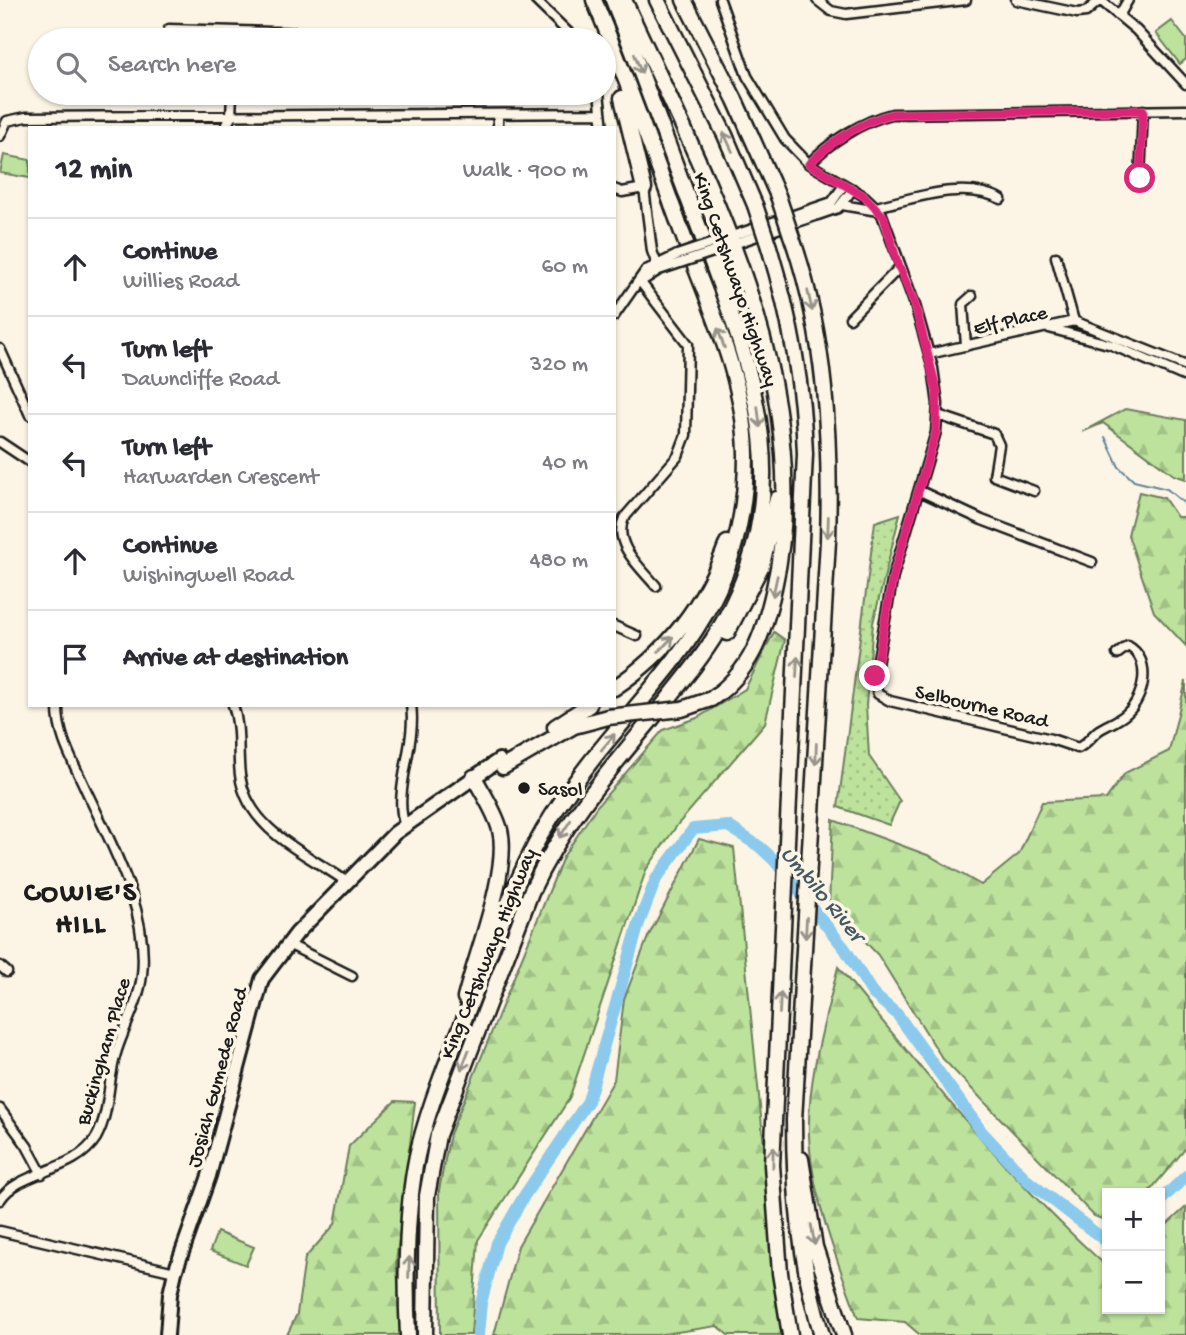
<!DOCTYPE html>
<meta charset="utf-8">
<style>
body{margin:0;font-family:"Gochi Hand",sans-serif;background:#f2f2f3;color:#2b2b33}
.controls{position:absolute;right:21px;bottom:21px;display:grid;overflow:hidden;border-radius:0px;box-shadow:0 2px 5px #0004}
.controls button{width:63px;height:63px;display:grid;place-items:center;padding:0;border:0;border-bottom:2px solid #e1e1e2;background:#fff;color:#2b2b33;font:35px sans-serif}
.stop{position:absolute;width:21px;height:21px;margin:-16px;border:5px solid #db2777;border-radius:50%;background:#fff}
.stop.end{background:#db2777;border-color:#fff;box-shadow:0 2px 7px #0008}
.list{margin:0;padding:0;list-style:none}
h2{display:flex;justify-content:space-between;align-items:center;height:91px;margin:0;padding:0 28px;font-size:30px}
h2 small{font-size:23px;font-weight:400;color:#7c7c81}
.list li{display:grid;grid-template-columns:46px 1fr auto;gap:21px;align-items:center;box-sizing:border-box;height:98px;padding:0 28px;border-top:2px solid #e1e1e2}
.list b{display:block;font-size:26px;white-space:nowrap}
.list p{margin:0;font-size:23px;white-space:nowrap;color:#7c7c81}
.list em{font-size:23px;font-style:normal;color:#7c7c81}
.icon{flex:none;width:38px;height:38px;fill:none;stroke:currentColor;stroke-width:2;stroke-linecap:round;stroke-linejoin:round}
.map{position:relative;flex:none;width:1186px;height:1335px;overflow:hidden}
.search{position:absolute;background:#fff;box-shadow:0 2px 5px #0004;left:28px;top:28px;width:588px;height:77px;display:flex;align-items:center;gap:18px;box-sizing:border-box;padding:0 24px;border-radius:38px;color:#7c7c81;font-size:26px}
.panel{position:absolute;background:#fff;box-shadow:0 2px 5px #0004;left:28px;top:126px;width:588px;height:581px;border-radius:0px}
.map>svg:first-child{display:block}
</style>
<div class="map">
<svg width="1186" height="1335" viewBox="0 0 1186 1335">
<defs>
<pattern id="grass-dots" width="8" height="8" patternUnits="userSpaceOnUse" patternTransform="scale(1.75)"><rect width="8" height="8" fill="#bce29c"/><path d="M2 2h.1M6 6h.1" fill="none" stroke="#a1c186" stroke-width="1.8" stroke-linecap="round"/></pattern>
<pattern id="forest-firs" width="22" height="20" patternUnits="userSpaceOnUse" patternTransform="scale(1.75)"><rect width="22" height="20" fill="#bce29c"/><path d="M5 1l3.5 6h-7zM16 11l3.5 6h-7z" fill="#a1c186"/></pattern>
</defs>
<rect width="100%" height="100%" fill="#fcf5e5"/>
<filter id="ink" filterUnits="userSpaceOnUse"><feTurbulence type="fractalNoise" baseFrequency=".0143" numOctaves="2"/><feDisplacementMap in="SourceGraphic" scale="14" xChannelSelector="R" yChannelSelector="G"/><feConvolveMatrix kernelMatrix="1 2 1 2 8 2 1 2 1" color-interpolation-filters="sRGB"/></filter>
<g filter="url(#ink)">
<path fill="url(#grass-dots)" stroke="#6c7f5c" stroke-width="2" d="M900 514 873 623 866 705 869 756 900 801 889 825 838 807 875 522Z"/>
<path fill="url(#forest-firs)" stroke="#6c7f5c" stroke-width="2" d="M1125 409 1186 420V479L1174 475 1103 423 1082 432Z
M1139 492 1164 498 1177 517H1186V646L1154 612 1128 535Z
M774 632 785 640 765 723 678 824 646 870 569 1099 478 1240 471 1335H440L439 1190 450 1134 563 857 597 806 663 730 697 718 745 689Z
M1186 681V1148L1148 1193H1107V1221L1094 1216 942 1058 878 955 829 903 833 820 930 856 981 885 1019 854 1042 802 1106 799 1125 773 1169 751Z
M699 839 734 848 783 1335H728L717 1326 657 1335H494L518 1246 614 1080 624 999 648 937Z
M838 967C922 1069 1005 1175 1103 1263L1107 1262V1309H1160V1231L1186 1207V1335H920L905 1322 858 1318C837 1260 812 1198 809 1136 807 1079 825 1021 838 967Z
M395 1101 415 1102 396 1263 404 1335H287L297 1314 305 1258 335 1224 349 1146Z"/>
<path fill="#bce29c" stroke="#6c7f5c" stroke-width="2" d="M1172 21 1186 39V59L1180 64 1156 33Z
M4 155 30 160V178L0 173Z
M217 1232 254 1247 246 1265 210 1251Z"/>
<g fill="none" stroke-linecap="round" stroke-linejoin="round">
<path stroke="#5f8499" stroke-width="2" d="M1105 437 1119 467 1134 481 1167 489 1186 505"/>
<path stroke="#8bcaec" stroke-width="12" d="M1160 1201 1186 1176
M478 1335 481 1303 497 1243 524 1196 588 1101 639 923 656 879 693 829 728 826 760 847 774 860 845 949 873 994 897 1014 982 1132 1028 1181 1107 1242"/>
<g stroke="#1c1c1c" stroke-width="13">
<path id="minor" d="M535 0 576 40
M720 0 747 76 785 139 809 164 864 196 881 212 915 305 933 368 938 404 936 432 893 576 874 681 878 694 890 701 1051 739 1078 748C1087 744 1091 736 1099 730 1108 724 1119 721 1127 713 1145 697 1152 659 1128 646L1117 654
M817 0 831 11 846 14 966 0
M1016 0 1077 13 1086 12 1100 0
M1100 0 1136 30 1186 84
M1119 16 1128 0
M169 29 308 33
M599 93 603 128
M225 128 231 117 232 93
M498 128V114
M0 136 7 121 26 117 601 113
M809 164C829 142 863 121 892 114L1186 110
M1140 179 1143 110
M614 189 622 192 644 188 652 251 659 270
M842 205 878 211
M876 207C915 198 964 180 1001 199
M726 238 832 202 844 185
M731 245 838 208 853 189
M1056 257 1074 321
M639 280 688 344 686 435 678 456 624 518C612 544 641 568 656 586
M642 281 659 270 680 263
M614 316 646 270 677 255
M850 318 899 268
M1049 328 1112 345 1186 377
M966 346 963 304 972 296
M0 349 30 415
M929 354 1074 321 1184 365
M938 415 994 434 999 445 994 476 1034 491
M0 442 30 462
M920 491 982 520 1092 562
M614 626 637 636
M233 705C241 729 237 751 240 775 247 830 306 853 347 882
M405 826C392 792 417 745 411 705
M288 944 352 976
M0 966 7 972
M0 1109 27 1146 42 1174
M0 1200C19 1170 74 1173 96 1138 111 1111 107 1079 117 1050 125 1025 139 1002 142 975 149 910 112 846 86 790 74 763 57 736 58 705
M0 1231 175 1272"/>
</g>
<g stroke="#1c1c1c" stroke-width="18">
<path id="primary" d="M167 1335 170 1294 175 1272 209 1176 262 979 297 933 395 833 499 760"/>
</g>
<g stroke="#1c1c1c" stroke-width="19">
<path id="motorway" d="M624 0C706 178 820 386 774 588 764 633 751 672 711 699
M657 0 725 135 755 205
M684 0 735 100 778 196
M622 98 644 188
M791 235C826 334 831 437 828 541L794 1120C794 1193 800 1264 822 1335
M769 247C790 316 803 382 805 454L772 1165 780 1273 790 1335
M727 633 762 565 777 499
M614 688C668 652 705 604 727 543
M555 727 589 705
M503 767 574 726 608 717
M465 998C476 955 510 870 500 830 495 811 483 794 474 777
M801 1159 815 1247 844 1335
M408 1335C405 1280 406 1200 419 1147 434 1088 460 1032 481 976 502 921 520 866 552 816 635 685 747 630 746 454 745 380 710 307 684 238 655 159 627 78 594 0
M425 1335 427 1196 438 1135 531 892C561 827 605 775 651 720 674 691 699 663 718 631 804 485 750 366 697 222 669 148 642 74 613 0"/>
</g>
<use href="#minor" stroke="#fcf5e5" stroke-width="8"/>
<use href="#primary" stroke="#fcf5e5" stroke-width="12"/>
<use href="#motorway" stroke="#fcf5e5" stroke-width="14"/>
<g stroke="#1c1c1c" stroke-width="13" stroke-linecap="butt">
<path id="minor-bridge" d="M677 255 719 241
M680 263 722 249"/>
</g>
<g stroke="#1c1c1c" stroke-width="19" stroke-linecap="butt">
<path id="motorway-bridge" d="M778 196 791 235
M755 205 769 247
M608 717 682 709 711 699"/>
</g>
<use href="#minor-bridge" stroke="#fcf5e5" stroke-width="8"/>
<use href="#motorway-bridge" stroke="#fcf5e5" stroke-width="14"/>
</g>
<defs><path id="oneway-shaft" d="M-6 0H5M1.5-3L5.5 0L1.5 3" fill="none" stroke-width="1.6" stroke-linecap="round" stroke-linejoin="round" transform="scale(1.75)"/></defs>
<g stroke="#97938b">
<use href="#oneway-shaft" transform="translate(638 64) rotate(70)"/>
<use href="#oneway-shaft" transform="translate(728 142) rotate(-115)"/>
<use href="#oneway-shaft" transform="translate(810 301) rotate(77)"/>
<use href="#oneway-shaft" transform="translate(721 338) rotate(-109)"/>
<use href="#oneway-shaft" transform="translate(759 417) rotate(83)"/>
<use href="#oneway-shaft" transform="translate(828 527) rotate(92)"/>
<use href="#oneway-shaft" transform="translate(775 586) rotate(102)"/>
<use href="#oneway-shaft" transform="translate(666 644) rotate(-46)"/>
<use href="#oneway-shaft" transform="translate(797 667) rotate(-87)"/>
<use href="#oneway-shaft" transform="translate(608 742) rotate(-50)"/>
<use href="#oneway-shaft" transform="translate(816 754) rotate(92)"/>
<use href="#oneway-shaft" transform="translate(565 829) rotate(123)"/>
<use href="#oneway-shaft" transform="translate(806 928) rotate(93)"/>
<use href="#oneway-shaft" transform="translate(780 1003) rotate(-87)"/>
<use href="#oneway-shaft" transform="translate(465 1060) rotate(111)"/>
<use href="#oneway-shaft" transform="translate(773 1157) rotate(-89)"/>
<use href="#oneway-shaft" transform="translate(813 1235) rotate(80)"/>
<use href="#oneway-shaft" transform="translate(409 1267) rotate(-88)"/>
</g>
</g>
<g fill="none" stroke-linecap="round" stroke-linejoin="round" filter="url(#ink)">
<path stroke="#db2777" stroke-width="9" d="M875 676 893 576 936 432 937 392 915 305 896 259 884 217 864 196 809 164C830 142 863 121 892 114L1143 110 1140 178"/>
</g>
<circle fill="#1c1c1c" stroke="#fcf5e5" stroke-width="2.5" cx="524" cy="788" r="7"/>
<g text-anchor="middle" stroke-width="7" stroke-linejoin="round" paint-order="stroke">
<g font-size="21" fill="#1c1c1c" stroke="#fcf5e5">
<text transform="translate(737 279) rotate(71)" y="7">King Cetshwayo Highway</text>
<text transform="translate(1010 319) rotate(-13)" y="7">Elf Place</text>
<text transform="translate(982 705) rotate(13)" y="7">Selbourne Road</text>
<text transform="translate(487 953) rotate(-68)" y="7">King Cetshwayo Highway</text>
<text transform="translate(102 1051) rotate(-74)" y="7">Buckingham Place</text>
<text transform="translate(216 1077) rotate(-75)" y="7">Josiah Gumede Road</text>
</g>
<g font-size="21" fill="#1c1c1c" stroke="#fcf5e5" text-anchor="start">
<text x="538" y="795">Sasol</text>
</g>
<g font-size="23" font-style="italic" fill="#435965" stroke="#fcf5e5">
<text transform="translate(824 893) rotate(50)" y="8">Umbilo River</text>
</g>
<g font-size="28" font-weight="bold" letter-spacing="2" fill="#1c1c1c" stroke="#fcf5e5">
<text x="81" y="900">COWIE'S<tspan x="81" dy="32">HILL</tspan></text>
</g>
</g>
</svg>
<div class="controls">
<button>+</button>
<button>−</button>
</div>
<div class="stop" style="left:1140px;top:178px"></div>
<div class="stop end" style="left:875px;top:676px"></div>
<div class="search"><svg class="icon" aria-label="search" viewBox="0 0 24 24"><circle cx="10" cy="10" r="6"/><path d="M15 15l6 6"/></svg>Search here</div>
<section class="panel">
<h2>12 min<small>Walk · 900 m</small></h2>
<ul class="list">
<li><svg class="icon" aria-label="ahead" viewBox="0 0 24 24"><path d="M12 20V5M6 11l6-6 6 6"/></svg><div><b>Continue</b><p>Willies Road</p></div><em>60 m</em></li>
<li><svg class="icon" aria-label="left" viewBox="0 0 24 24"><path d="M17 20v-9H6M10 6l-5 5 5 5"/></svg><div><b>Turn left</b><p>Dawncliffe Road</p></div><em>320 m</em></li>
<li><svg class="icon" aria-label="left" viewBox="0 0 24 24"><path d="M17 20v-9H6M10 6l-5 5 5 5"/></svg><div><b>Turn left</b><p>Harwarden Crescent</p></div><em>40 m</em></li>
<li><svg class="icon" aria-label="ahead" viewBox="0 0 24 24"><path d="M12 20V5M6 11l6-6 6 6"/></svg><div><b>Continue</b><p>Wishingwell Road</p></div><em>480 m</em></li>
<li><svg class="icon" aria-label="arrive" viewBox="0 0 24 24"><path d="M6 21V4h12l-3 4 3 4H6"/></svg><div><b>Arrive at destination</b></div></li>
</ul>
</section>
</div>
